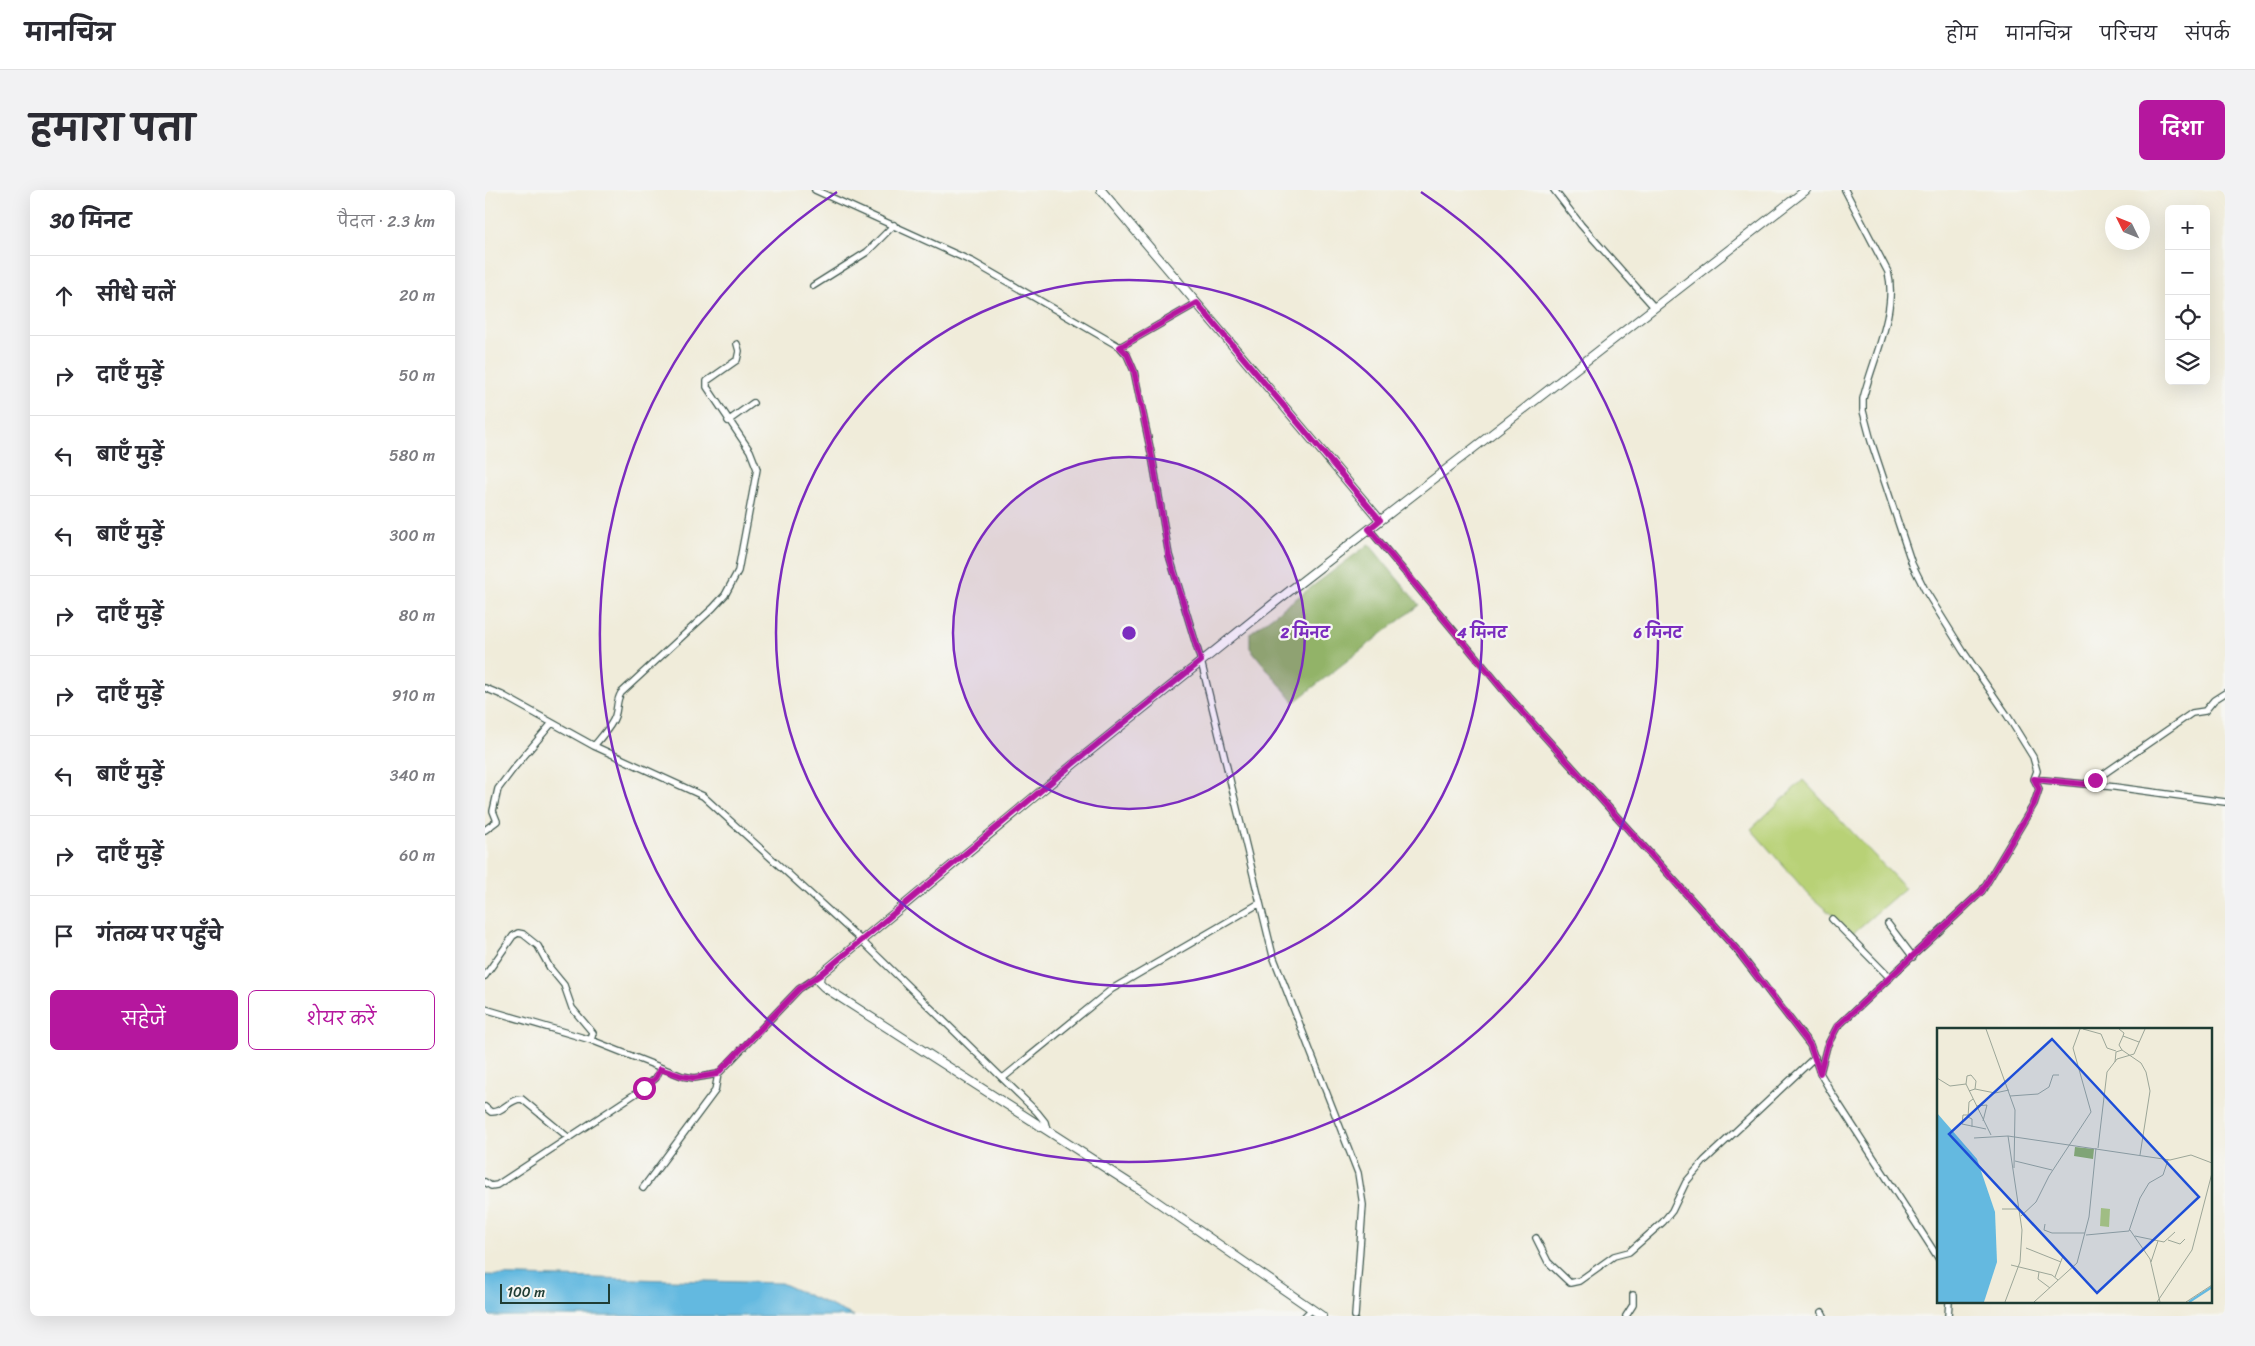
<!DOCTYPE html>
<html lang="hi">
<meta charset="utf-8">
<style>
body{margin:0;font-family:Sriracha,"Playpen Sans Deva",sans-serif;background:#f2f2f3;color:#2b2b33}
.controls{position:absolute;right:15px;top:15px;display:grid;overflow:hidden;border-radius:8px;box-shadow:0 5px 20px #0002}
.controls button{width:45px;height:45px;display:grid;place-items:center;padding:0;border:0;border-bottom:1px solid #e1e1e2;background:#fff;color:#2b2b33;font:25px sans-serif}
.compass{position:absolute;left:1620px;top:15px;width:45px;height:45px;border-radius:50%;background:#fff;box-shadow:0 5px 20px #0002;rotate:313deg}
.scale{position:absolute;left:15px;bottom:12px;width:110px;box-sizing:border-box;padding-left:5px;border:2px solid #1f3d34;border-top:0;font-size:14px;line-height:18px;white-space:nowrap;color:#1f3d34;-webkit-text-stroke:4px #f6f6f2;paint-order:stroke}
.stop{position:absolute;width:15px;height:15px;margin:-11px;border:4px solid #b5179e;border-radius:50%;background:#fff}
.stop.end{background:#b5179e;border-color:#fff;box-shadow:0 1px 5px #0008}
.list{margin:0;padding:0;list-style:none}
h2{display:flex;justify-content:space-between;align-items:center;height:65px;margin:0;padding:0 20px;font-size:21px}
h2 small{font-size:16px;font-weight:400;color:#7c7c81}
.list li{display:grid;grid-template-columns:32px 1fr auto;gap:15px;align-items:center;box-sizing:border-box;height:80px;padding:0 20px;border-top:1px solid #e1e1e2}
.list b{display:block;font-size:19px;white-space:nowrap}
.list em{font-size:16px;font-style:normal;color:#7c7c81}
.actions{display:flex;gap:10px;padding:15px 20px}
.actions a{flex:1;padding:11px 0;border:1px solid #b5179e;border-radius:8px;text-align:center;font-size:18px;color:#b5179e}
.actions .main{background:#b5179e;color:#fff}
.icon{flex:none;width:28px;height:28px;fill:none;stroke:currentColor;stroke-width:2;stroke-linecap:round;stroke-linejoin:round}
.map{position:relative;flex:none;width:1740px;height:1126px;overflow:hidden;border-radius:8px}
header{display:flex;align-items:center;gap:30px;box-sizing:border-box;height:70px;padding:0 25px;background:#fff;border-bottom:1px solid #e1e1e2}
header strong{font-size:24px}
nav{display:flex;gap:28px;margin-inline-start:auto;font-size:18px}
.intro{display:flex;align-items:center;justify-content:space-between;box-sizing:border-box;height:120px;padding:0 30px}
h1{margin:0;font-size:35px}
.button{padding:12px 22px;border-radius:8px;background:#b5179e;color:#fff;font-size:18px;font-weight:700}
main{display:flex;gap:30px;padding:0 30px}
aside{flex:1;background:#fff;border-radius:8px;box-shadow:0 5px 20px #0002}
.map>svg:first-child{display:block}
</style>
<header>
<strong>मानचित्र</strong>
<nav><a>होम</a><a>मानचित्र</a><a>परिचय</a><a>संपर्क</a></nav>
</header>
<div class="intro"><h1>हमारा पता</h1><a class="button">दिशा</a></div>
<main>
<aside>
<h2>30 मिनट<small>पैदल · 2.3 km</small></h2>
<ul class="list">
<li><svg class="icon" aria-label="ahead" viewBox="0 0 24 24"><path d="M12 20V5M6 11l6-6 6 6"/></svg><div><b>सीधे चलें</b></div><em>20 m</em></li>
<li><svg class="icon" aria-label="right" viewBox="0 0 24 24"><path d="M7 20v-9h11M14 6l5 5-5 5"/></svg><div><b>दाएँ मुड़ें</b></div><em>50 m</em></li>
<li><svg class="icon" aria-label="left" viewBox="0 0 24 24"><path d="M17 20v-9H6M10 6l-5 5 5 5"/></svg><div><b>बाएँ मुड़ें</b></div><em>580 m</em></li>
<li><svg class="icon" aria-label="left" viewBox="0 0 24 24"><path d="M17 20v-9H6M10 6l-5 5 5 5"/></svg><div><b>बाएँ मुड़ें</b></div><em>300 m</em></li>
<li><svg class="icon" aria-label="right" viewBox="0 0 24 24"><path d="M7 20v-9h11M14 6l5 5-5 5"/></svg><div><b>दाएँ मुड़ें</b></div><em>80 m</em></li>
<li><svg class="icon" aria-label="right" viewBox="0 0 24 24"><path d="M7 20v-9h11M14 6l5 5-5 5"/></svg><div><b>दाएँ मुड़ें</b></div><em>910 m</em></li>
<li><svg class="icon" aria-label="left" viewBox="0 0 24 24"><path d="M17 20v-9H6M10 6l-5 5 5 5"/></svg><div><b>बाएँ मुड़ें</b></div><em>340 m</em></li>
<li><svg class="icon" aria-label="right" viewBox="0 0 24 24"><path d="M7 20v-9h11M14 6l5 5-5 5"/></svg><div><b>दाएँ मुड़ें</b></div><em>60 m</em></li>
<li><svg class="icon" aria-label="arrive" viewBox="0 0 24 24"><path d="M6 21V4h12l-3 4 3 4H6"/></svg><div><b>गंतव्य पर पहुँचे</b></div></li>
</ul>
<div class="actions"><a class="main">सहेजें</a><a>शेयर करें</a></div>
</aside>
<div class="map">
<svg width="1740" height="1126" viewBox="0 0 1740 1126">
<rect width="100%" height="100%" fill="#f6f6f2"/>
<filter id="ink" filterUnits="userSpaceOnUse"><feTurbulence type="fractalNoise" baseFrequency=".02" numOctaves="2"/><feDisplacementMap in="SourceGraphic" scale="10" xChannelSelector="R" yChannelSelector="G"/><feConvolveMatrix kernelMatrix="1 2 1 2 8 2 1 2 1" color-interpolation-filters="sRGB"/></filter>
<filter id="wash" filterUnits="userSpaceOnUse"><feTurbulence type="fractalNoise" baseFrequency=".0096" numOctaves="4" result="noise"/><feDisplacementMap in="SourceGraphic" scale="20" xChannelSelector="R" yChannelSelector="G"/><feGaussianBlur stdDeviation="1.12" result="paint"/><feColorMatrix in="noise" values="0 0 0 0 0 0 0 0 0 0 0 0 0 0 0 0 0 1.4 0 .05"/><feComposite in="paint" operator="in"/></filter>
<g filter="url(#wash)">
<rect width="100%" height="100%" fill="#f0ecda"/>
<path fill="#b8d176" stroke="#6c8755" d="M1318 590 1420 698 1368 743 1325 706 1266 639Z"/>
<path fill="#92b367" stroke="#58784e" d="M884 354 934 415 809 512 765 458V443Z"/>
<path fill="#64b9e0" stroke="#427b8a" d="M0 1085 296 1093 369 1126H0Z"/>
</g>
<g filter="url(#ink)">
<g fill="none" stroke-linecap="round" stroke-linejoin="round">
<g stroke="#3e574d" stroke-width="8">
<path id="street" d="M330 0 488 72 635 157 642 165 649 181 668 272 684 365 716 471 788 766 873 983 878 1015 870 1126
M1069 0 1096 35 1169 117
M328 96 382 62 409 35
M635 157 712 113
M243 231 268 213
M884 339 1025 508 1251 759 1325 855 1335 883 1346 902 1454 1069
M0 498 17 505 109 556 218 606 376 750 552 922 560 932 562 940
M109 556C116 547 127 536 130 526 133 517 131 511 136 503L228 418 240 405 253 381 272 279 265 261 222 197V191L252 170 254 161 252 154
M1549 589 1630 597 1740 612
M1601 593 1610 590 1707 523 1720 521 1729 510 1740 503
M0 640 12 631 8 621 13 599 28 579 67 533
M1347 729 1405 788
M1403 734 1428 767
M0 786 28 746 33 743 38 744 53 756 65 778 79 795 87 818 108 843 106 850
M0 819 106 850 197 886 209 888 233 884
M1335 883 1342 856 1352 837 1497 701 1549 614 1554 599 1549 589 1552 581 1548 567 1522 525 1478 461 1440 400 1427 374 1386 251 1378 221V209C1387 171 1413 121 1403 82L1360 0
M518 888 627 799 775 713
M0 917 6 922C18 923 25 908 37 909L84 948
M0 992 6 996 12 995 159 898 171 888 175 879
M158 998 230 901 233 884 314 799 335 785
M1051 1048 1063 1072 1085 1093 1094 1091 1129 1066 1144 1062 1178 1032 1187 1021 1201 992 1219 971 1330 867
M1337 1122 1339 1126
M820 1126 827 1119
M1141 1126 1148 1115V1105
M1463 1126 1464 1112"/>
</g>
<g stroke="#3e574d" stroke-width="10">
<path id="secondary" d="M616 0 895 330
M837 1126 655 1000 339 797 334 792 335 785 590 573 793 410 1321 0"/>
</g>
<use href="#street" stroke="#fff" stroke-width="5.5"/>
<use href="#secondary" stroke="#fff" stroke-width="8"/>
</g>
</g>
<g fill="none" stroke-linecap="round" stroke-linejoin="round" filter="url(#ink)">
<path stroke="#b5179e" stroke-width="6" d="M159 898 171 888 175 879 197 886 209 888 232 884 314 799 335 785 590 572 716 471 684 366 668 272 649 181 642 164 635 157 712 113 895 330 884 339 1025 508 1251 759 1325 855 1335 883 1342 856 1352 837 1497 701 1549 614 1554 599 1549 589 1599 594 1610 590"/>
</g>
<circle cx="644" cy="443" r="176" fill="#7b2cbf" fill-opacity=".12"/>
<g fill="none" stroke="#7b2cbf" stroke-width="2.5">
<circle cx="644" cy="443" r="176"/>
<circle cx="644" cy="443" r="353"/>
<path d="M936 2A529 529 0 1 1 352 2"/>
</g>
<g transform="translate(1452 838)">
<rect width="275" height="275" fill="#f0ecda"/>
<path d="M164 180 173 181 172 199 163 198Z" fill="#b8d176"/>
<path d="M138 119 157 121 156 131 137 128Z" fill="#92b367"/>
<path d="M0 85 40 131 58 184 60 234 47 274H0Z" fill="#64b9e0"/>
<path fill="none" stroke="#64b9e0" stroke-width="2.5" d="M252 274 275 259"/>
<path fill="none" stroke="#9ca698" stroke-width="1" d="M49 1 78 82 77 140M146 1 164 6 170 20 179 23M182 1 187 5 186 8 202 14M185 22 182 17 186 8M178 34 179 24 185 22 204 35 209 44 213 63 203 127M0 50 13 58 29 56 54 107M29 56 30 48 34 47 39 53 38 61M32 63 38 61 58 65 72 62M73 68 101 66 112 59 116 47H122M39 78 50 77 46 93M31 87H26L25 96 49 101M35 99V91L31 89 32 74 36 71M37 110 71 108M161 120 170 44 180 31 197 26 208 1M78 133 115 142M65 181H81M84 188 99 174 112 148 154 84 136 20 143 1M108 196 107 202 115 205H148M193 202 213 231 223 274M149 207 192 203 203 170 212 155 226 147 231 132M198 208 227 214 238 204M231 212 243 216 248 211M89 220 124 234M214 234 221 213M74 237 115 247 121 252M102 244 101 251 113 260M118 249 126 228M68 274 83 234 85 202 71 108 233 132 254 127 275 135M97 274 140 235 152 189 159 120M220 274 255 222 275 145M249 274 275 257"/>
<path fill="#1d4ed8" fill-opacity="0.15" stroke="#1d4ed8" stroke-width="2.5" d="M115 11 262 169 160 265 12 106Z"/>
<rect width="275" height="275" fill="none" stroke="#1f3d34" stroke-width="2.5"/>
</g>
<circle cx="644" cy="443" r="8" fill="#7b2cbf" stroke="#f6f6f2" stroke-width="2.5"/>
<g font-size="15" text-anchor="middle" font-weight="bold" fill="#7b2cbf" stroke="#f6f6f2" stroke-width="4.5" stroke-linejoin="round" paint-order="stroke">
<text x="820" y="448">2 मिनट</text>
<text x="997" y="448">4 मिनट</text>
<text x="1173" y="448">6 मिनट</text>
</g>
</svg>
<div class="controls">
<button>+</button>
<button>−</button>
<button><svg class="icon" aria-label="locate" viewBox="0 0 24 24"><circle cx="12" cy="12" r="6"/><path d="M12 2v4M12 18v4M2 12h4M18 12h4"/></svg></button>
<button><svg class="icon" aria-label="layers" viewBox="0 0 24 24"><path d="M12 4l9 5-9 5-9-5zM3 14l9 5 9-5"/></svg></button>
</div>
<svg class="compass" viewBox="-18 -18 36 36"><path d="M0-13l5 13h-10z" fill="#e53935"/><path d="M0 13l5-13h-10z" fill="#7c7c81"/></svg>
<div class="scale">100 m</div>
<div class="stop" style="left:159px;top:898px"></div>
<div class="stop end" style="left:1610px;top:590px"></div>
</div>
</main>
